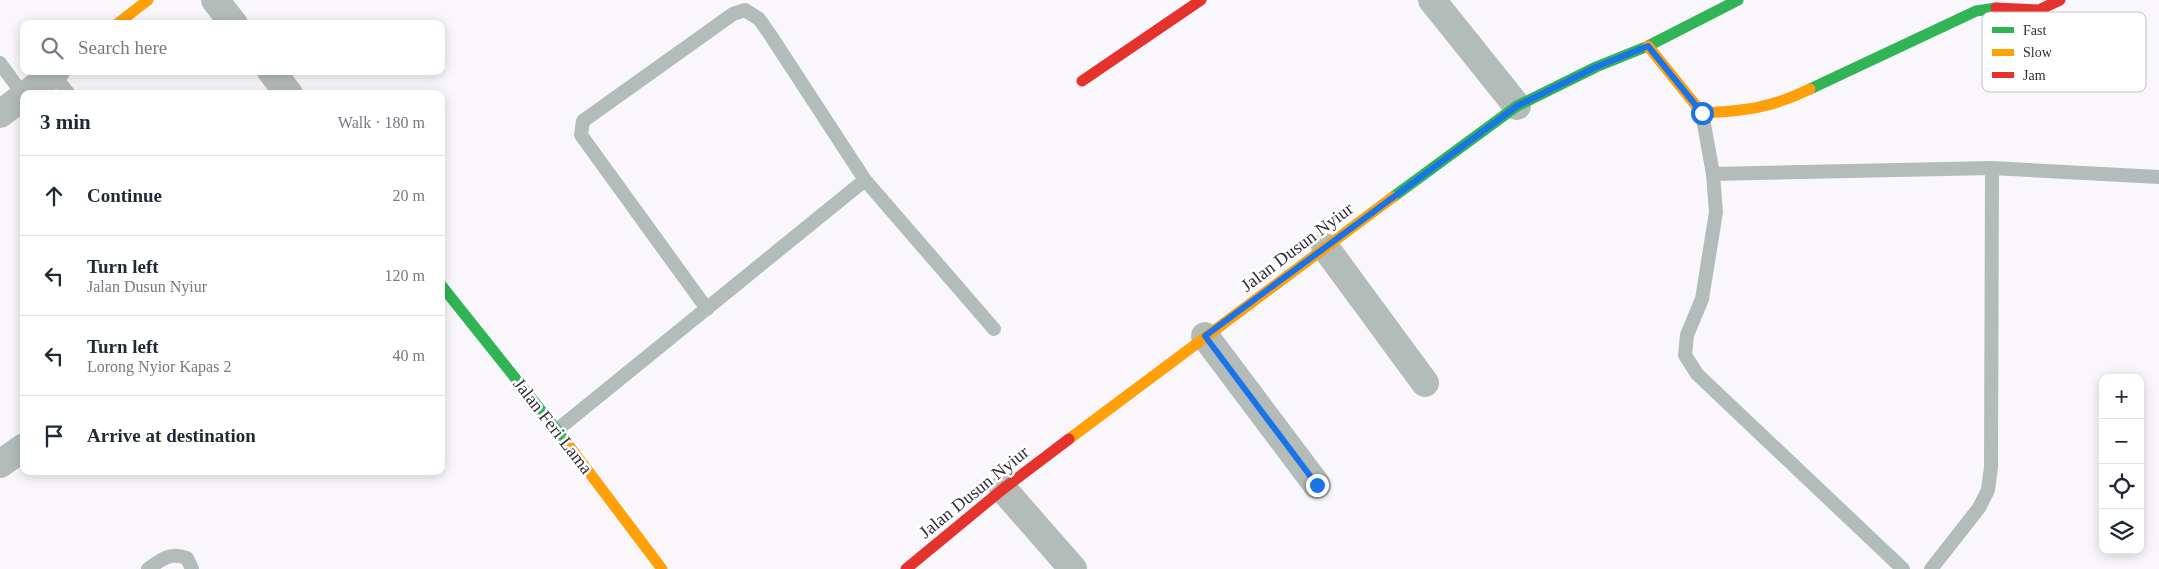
<!DOCTYPE html>
<meta charset="utf-8">
<style>
body{margin:0;font-family:"Times New Roman",serif;background:#f2f2f3;color:#1f2937}
.controls{position:absolute;right:15px;bottom:15px;display:grid;overflow:hidden;border-radius:10px;box-shadow:0 2px 12px #0003}
.controls button{width:45px;height:45px;display:grid;place-items:center;padding:0;border:0;border-bottom:1px solid #e0e1e3;background:#fff;color:#1f2937;font:25px sans-serif}
.stop{position:absolute;width:15px;height:15px;margin:-11px;border:4px solid #1a73e8;border-radius:50%;background:#fff}
.stop.end{background:#1a73e8;border-color:#fff;box-shadow:0 1px 5px #0008}
.list{margin:0;padding:0;list-style:none}
h2{display:flex;justify-content:space-between;align-items:center;height:65px;margin:0;padding:0 20px;font-size:21px}
h2 small{font-size:16px;font-weight:400;color:#747a83}
.list li{display:grid;grid-template-columns:32px 1fr auto;gap:15px;align-items:center;box-sizing:border-box;height:80px;padding:0 20px;border-top:1px solid #e0e1e3}
.list b{display:block;font-size:19px;white-space:nowrap}
.list p{margin:0;font-size:16px;white-space:nowrap;color:#747a83}
.list em{font-size:16px;font-style:normal;color:#747a83}
.icon{flex:none;width:28px;height:28px;fill:none;stroke:currentColor;stroke-width:2;stroke-linecap:round;stroke-linejoin:round}
.map{position:relative;flex:none;width:2159px;height:569px;overflow:hidden}
.search{position:absolute;background:#fff;box-shadow:0 2px 12px #0003;left:20px;top:20px;width:425px;height:55px;display:flex;align-items:center;gap:12px;box-sizing:border-box;padding:0 18px;border-radius:10px;color:#747a83;font-size:19px}
.panel{position:absolute;background:#fff;box-shadow:0 2px 12px #0003;left:20px;top:90px;width:425px;height:385px;border-radius:10px}
.map>svg:first-child{display:block}
</style>
<div class="map">
<svg width="2159" height="569" viewBox="0 0 2159 569">
<rect width="100%" height="100%" fill="#faf7fc"/>
<g fill="none" stroke-linecap="round" stroke-linejoin="round">
<path stroke="#b3bcb8" stroke-width="14" d="M0 63 24 96
M53 74 69 94
M1702 113 1713 174 1716 212 1702 299 1687 335 1685 355 1697 374 1903 569
M1713 174 1992 168 2159 177
M707 309 581 135 583 121 733 14 745 10 759 19 769 33 865 180 994 329
M557 430 865 180
M148 569C162 559 170 552 187 558L192 569
M1931 569 1979 508 1988 490 1991 467 1992 168"/>
<path stroke="#b3bcb8" stroke-width="28" d="M215 0 234 24
M1432 0 1517 106
M271 71 289 94
M27 94 56 71
M0 114 24 96
M1325 247 1425 383
M1205 336 1317 485
M0 464 24 447
M1003 489 1073 569"/>
<path stroke="#30b455" stroke-width="11" d="M1810 89 1976 11 1996 8
M1393 197 1517 106 1596 67 1648 46 1738 0
M441 285 567 443"/>
<path stroke="#ff9f0a" stroke-width="11" d="M117 24 148 0
M1648 46 1702 113C1745 111 1771 108 1810 89
M1069 439 1393 197
M567 443 662 569"/>
<path stroke="#e5322d" stroke-width="11" d="M1996 8 2039 10 2060 0
M1082 81 1201 0
M906 569 1003 489 1069 439"/>
</g>
<g fill="none" stroke-linecap="round" stroke-linejoin="round">
<path stroke="#1a73e8" stroke-width="6" d="M1317 485 1205 336 1517 106 1596 67 1648 46 1702 113"/>
</g>
<g text-anchor="middle" stroke-width="5" stroke-linejoin="round" paint-order="stroke">
<g font-size="18" fill="#342c38" stroke="#fff">
<text transform="translate(1297 247) rotate(-37)" y="6">Jalan Dusun Nyiur</text>
<text transform="translate(553 426) rotate(52)" y="6">Jalan Feri Lama</text>
<text transform="translate(974 492) rotate(-39)" y="6">Jalan Dusun Nyiur</text>
</g>
</g>
<rect x="1982" y="12" width="164" height="80" rx="8" fill="#fff" stroke="#c2c0c3" stroke-width="1"/>
<rect x="1992" y="27" width="22" height="6" fill="#30b455"/>
<rect x="1992" y="49" width="22" height="7" fill="#ff9f0a"/>
<rect x="1992" y="72" width="22" height="6" fill="#e5322d"/>
<g font-size="14" fill="#342c38">
<text x="2023" y="35">Fast</text>
<text x="2023" y="57">Slow</text>
<text x="2023" y="80">Jam</text>
</g>
</svg>
<div class="controls">
<button>+</button>
<button>−</button>
<button><svg class="icon" aria-label="locate" viewBox="0 0 24 24"><circle cx="12" cy="12" r="6"/><path d="M12 2v4M12 18v4M2 12h4M18 12h4"/></svg></button>
<button><svg class="icon" aria-label="layers" viewBox="0 0 24 24"><path d="M12 4l9 5-9 5-9-5zM3 14l9 5 9-5"/></svg></button>
</div>
<div class="stop" style="left:1702px;top:113px"></div>
<div class="stop end" style="left:1317px;top:485px"></div>
<div class="search"><svg class="icon" aria-label="search" viewBox="0 0 24 24"><circle cx="10" cy="10" r="6"/><path d="M15 15l6 6"/></svg>Search here</div>
<section class="panel">
<h2>3 min<small>Walk · 180 m</small></h2>
<ul class="list">
<li><svg class="icon" aria-label="ahead" viewBox="0 0 24 24"><path d="M12 20V5M6 11l6-6 6 6"/></svg><div><b>Continue</b></div><em>20 m</em></li>
<li><svg class="icon" aria-label="left" viewBox="0 0 24 24"><path d="M17 20v-9H6M10 6l-5 5 5 5"/></svg><div><b>Turn left</b><p>Jalan Dusun Nyiur</p></div><em>120 m</em></li>
<li><svg class="icon" aria-label="left" viewBox="0 0 24 24"><path d="M17 20v-9H6M10 6l-5 5 5 5"/></svg><div><b>Turn left</b><p>Lorong Nyior Kapas 2</p></div><em>40 m</em></li>
<li><svg class="icon" aria-label="arrive" viewBox="0 0 24 24"><path d="M6 21V4h12l-3 4 3 4H6"/></svg><div><b>Arrive at destination</b></div></li>
</ul>
</section>
</div>
